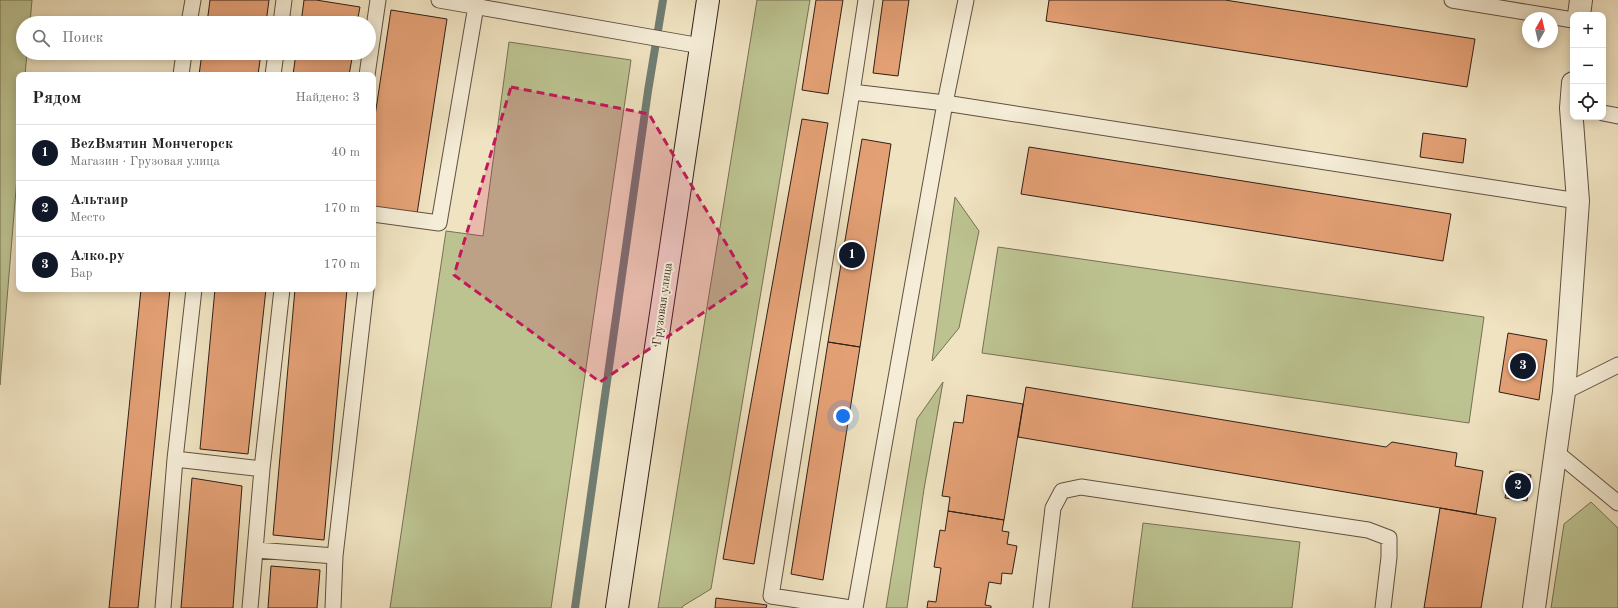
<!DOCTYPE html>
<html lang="ru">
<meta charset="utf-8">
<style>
body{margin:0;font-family:"Old Standard TT",serif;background:#f6f6f6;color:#222}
.controls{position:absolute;right:12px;top:12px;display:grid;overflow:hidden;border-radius:8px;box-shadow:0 2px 10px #0003}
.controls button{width:36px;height:36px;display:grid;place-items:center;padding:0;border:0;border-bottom:1px solid #e0e0e0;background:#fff;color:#222;font:20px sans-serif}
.compass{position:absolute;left:1522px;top:12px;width:36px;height:36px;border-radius:50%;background:#fff;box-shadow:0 2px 10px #0003;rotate:8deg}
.you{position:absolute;left:843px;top:416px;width:14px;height:14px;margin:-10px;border:3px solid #fff;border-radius:50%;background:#1a73e8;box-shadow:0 0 0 6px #1a73e833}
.badge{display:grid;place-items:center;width:26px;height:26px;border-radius:50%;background:#111827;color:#fff;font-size:13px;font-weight:700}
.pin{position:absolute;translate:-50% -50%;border:2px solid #fff;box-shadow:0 1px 4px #0006}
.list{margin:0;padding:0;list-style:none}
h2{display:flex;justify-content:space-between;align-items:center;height:52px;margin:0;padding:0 16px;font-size:17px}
h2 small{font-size:13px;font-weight:400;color:#767676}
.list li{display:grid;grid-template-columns:26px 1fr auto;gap:12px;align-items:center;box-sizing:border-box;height:56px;padding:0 16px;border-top:1px solid #e0e0e0}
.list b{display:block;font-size:15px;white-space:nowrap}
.list p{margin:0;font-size:13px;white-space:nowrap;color:#767676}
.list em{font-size:13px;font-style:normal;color:#767676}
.icon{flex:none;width:22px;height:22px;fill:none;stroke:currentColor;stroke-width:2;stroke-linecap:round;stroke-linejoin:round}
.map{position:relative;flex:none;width:1618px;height:608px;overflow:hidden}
.search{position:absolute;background:#fff;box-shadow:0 2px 10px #0003;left:16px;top:16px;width:360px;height:44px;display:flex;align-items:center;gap:10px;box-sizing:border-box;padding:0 14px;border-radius:22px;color:#767676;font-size:15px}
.panel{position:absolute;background:#fff;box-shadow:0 2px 10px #0003;left:16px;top:72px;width:360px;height:220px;border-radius:8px}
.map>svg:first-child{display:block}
</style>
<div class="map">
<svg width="1618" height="608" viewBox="0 0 1618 608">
<rect width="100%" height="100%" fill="#f0e3c1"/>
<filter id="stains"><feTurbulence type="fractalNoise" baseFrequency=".005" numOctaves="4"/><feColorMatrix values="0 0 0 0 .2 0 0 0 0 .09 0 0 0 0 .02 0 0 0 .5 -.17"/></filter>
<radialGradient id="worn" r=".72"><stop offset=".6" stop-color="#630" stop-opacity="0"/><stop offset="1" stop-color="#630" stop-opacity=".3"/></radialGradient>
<path fill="#bcc391" stroke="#767155" d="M0 0H32L30 23H23V53H27L25 75H19V153L0 385Z
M757 0H810L711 589 683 606 682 608H658Z
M509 42 631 60 551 608H390L446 231 483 236Z
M955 197 979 231 959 328 932 361Z
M998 247 1484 317 1469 423 982 353Z
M943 382 924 489 907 608H886L917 419Z
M1591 502 1618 528V608H1551L1564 524Z
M1143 523 1300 542 1292 608H1132Z"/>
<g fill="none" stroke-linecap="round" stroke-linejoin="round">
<path stroke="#707e74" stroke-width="8" d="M575 608 648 91 663 0"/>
</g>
<path fill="#e4a075" stroke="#301f19" d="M210 0H269L266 23H207Z
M304 0H316L360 7 357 23H301Z
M816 0H843L828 94 802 90Z
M883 0H909L898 76 873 73Z
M1049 0H1225L1475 39 1467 87 1046 21Z
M391 10 447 19 417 214 373 208V129Z
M202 53H261L258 75H199Z
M296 53H353L349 75H293Z
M802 119 828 123 754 564 723 559Z
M1423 133 1466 139 1463 163 1420 157Z
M862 139 891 144 860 347 828 342Z
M1029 147 1451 214 1443 261 1021 194Z
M141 289H170L138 608H109Z
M215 289H266L248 454 200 449Z
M295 289H347L324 540 273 535Z
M1508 333 1547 340 1539 400 1499 392Z
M828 342 860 347 823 580 791 574Z
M1026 387 1386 447 1392 442 1457 453 1455 466 1483 471 1476 514 1018 437Z
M967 395 1023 404 1004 520 948 511 950 497 942 496 954 422 963 423Z
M1510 471 1531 475 1527 501 1505 498Z
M192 478 242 486 233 608H181Z
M1440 508 1496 518 1481 608H1424Z
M948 511 1004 520 1002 531 1009 532 1007 544 1017 546 1012 574 1002 573 1001 584 989 582 985 605 991 606V608H927L928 601 936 602 941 568 934 567 940 530 945 531Z
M271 566 320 570 317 608H268Z
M716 598 767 605 766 608H715Z"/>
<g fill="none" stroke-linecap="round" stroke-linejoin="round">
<g stroke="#605043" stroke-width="17">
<path id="service" d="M439 0 701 46
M1452 0 1573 20
M189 23 193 0
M281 23 284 0
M181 75 184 53
M273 75 276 53
M367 75 378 0
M852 92 945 103 1578 201
M1603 113 1618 116
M373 214 439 223 477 0
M1564 392 1618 365
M1556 452 1618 503
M175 459 262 469
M256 550 335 556
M163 608 175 459 194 289
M250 608 262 469 282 289
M333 608 335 556 366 289
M851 608 771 596 852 92 866 0
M855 608 945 103 966 0
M1041 608 1053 508 1062 491 1081 487 1368 530 1389 538V557L1383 608"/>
</g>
<g stroke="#605043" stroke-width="24">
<path id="minor" d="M1579 15 1581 0
M1534 608 1564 392 1569 328 1578 201 1571 108 1573 83"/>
</g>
<g stroke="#301f19" stroke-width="24">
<path id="secondary" d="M617 608 708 0"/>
</g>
<use href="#service" stroke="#f5edd7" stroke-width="15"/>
<use href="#minor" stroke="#f5edd7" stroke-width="22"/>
<use href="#secondary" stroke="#f5edd7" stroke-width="22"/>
</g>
<path fill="#c2185b" fill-opacity="0.2" stroke="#c2185b" stroke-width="3" stroke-dasharray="8 5" stroke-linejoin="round" d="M511 87 649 114 749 282 600 382 454 275Z"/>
<g text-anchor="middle" stroke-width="4" stroke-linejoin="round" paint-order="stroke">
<g font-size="12" fill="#301f19" stroke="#f5edd7">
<text transform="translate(662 304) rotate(-82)" y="4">Грузовая улица</text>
</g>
</g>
<rect width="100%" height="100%" filter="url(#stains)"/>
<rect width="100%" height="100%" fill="url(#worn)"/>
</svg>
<div class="controls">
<button>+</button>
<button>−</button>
<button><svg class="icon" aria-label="locate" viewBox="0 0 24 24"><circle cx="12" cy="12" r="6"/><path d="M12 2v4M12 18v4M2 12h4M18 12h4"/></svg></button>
</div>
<svg class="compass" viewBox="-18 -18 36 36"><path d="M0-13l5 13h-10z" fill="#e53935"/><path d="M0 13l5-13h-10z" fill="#767676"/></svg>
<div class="you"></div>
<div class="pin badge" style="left:852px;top:255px">1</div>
<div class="pin badge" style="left:1518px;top:486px">2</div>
<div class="pin badge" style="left:1523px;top:366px">3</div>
<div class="search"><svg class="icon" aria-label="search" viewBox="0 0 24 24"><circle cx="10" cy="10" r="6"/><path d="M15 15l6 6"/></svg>Поиск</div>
<section class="panel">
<h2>Рядом<small>Найдено: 3</small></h2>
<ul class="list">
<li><span class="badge">1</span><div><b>BezВмятин Мончегорск</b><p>Магазин · Грузовая улица</p></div><em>40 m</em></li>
<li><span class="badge">2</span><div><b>Альтаир</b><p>Место</p></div><em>170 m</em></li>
<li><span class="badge">3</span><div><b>Алко.ру</b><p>Бар</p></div><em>170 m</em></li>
</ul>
</section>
</div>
